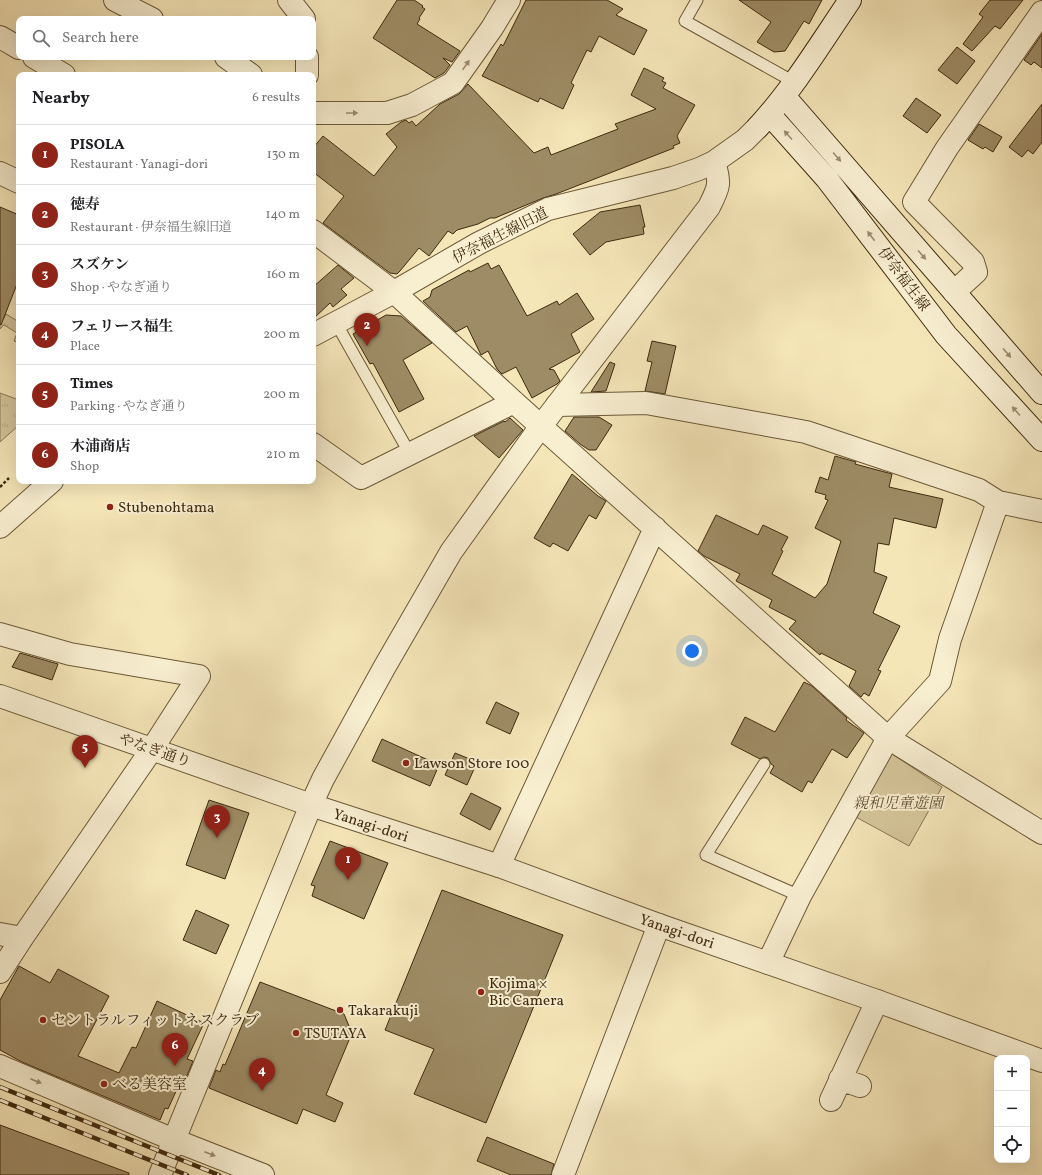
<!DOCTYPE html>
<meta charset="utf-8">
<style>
body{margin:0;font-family:Vollkorn,"Noto Serif JP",serif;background:#f6f6f6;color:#202124}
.controls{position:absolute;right:12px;bottom:12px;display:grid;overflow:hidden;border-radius:8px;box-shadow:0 4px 16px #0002}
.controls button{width:36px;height:36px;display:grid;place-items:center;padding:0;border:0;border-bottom:1px solid #e0e0e0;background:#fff;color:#202124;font:20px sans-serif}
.you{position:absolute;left:692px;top:651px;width:14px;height:14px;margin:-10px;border:3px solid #fff;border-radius:50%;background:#1a73e8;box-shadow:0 0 0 6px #1a73e833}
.badge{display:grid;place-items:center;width:26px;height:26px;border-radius:50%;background:#8f2418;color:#fff;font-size:13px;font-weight:700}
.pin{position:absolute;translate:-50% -33px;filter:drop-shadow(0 1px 2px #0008)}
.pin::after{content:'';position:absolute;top:21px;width:14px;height:12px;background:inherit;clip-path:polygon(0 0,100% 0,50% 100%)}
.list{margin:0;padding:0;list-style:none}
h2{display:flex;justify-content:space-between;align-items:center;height:52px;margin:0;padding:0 16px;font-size:17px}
h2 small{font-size:13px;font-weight:400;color:#757577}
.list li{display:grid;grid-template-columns:26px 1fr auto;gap:12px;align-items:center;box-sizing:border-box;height:60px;padding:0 16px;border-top:1px solid #e0e0e0}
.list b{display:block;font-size:15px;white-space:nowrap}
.list p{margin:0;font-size:13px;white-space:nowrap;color:#757577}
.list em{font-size:13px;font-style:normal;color:#757577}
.icon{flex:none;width:22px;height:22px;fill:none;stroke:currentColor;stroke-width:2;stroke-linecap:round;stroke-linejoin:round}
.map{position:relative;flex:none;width:1042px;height:1175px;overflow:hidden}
.search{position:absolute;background:#fff;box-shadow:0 4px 16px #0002;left:16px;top:16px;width:300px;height:44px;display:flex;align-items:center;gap:10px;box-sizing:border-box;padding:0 14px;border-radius:8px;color:#757577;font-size:15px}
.panel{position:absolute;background:#fff;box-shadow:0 4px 16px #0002;left:16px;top:72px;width:300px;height:412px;border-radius:8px}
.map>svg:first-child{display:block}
</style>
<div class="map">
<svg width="1042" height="1175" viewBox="0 0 1042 1175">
<defs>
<pattern id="grass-tufts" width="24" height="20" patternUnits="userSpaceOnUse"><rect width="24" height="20" fill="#d6c69b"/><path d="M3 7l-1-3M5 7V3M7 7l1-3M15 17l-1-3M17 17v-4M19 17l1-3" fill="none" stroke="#b9aa84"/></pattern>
</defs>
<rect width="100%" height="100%" fill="#f5e6b8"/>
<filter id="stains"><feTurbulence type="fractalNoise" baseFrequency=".005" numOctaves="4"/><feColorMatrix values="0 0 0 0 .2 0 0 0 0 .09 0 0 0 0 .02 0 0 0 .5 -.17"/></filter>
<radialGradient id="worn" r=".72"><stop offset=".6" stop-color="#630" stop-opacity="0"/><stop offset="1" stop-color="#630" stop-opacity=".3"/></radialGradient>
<path fill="url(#grass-tufts)" stroke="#8a7854" d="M6 314 19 322 17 330 19 331V343L14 341 17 333 4 325 0 329V316L4 318Z
M0 393 19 400V425L0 442Z"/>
<path fill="#d6c69b" stroke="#8a7854" d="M892 754 942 787 909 846 854 816Z"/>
<path fill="#9e8c66" stroke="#3f2a0e" d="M397 0H414L423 6 422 7 425 9 419 18 420 19 417 24 460 51 452 62 443 58 450 65 444 73 435 78 373 38Z
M526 0H607L623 9 616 15 647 30 634 55 599 36 591 52 587 50 571 83 574 85 563 109 540 98 538 102 482 76 501 44 503 46Z
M739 0H822L809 24 804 21 785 51 774 52 757 42 771 22Z
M990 0H1023L1000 29 995 26 972 51 963 44 983 17 979 14Z
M1042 34V68L1034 62 1031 65 1024 60Z
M957 47 975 61 957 84 938 70Z
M644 68 664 78 662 81 666 83 663 88 695 105 677 136 680 143 673 146 674 148 556 194 543 198 495 218H490L478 224 457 230 453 234 448 231 429 256 419 248 400 271 397 274 390 273 323 223 344 196 313 172V148L323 136 374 176 397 147 386 134 401 122 406 120 409 123 412 121 416 126 440 104 459 94 468 84 534 153 548 147 551 155 618 129 615 124 656 109 631 95Z
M916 98 941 115 927 133 903 116Z
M1042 104V142L1033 154 1028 150 1022 157 1009 147Z
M979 124 1002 137 993 152 985 147 983 149 968 140Z
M640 205 645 227H643L644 234 606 242 590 255 573 234 600 212Z
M0 207 19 215V279L1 325 0 324Z
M488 263 491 269 499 265 527 316 557 301 559 305 577 293 594 319 571 334 580 352 549 369 554 370 560 381 557 384 532 398 516 367 502 374 497 369 488 351 481 355 467 326 456 332 423 301 430 297 432 290 469 270 470 272Z
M338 265 354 278 341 289 347 295 333 307 330 303 313 319V287Z
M386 315 401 316 432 343 403 360 424 399 399 412 373 363 370 364 353 334Z
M652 341 676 346 665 394 645 391 652 362 647 361Z
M610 362 615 364 606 391 591 392Z
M574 417H599L612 425 596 450H589L580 444 565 431Z
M510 418 523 430 499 458 474 436 504 421 505 422Z
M835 456 856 462 855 464 892 474 889 487 943 499 936 528 894 518 889 545 878 543 874 572 887 577 873 613 900 626 878 670 881 671 869 696 864 693 861 697 849 686 856 671 821 653 820 655 789 629 796 621 769 607 772 600 736 581 740 574 704 556 698 551 716 515 758 535 763 525 788 537 781 550 783 551 772 574 815 598 827 584 841 541 815 528 828 500 825 499 826 495 815 492 820 477 828 480Z
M572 474 598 496 606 501 596 519 589 515 568 551 553 543 550 547 534 538Z
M20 653 58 664 52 680 12 667Z
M804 682 812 686 847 718 846 720 864 733 847 758 832 749 812 783 808 781 802 792 770 773 774 766 771 764 768 758 764 757 760 759 731 744 745 717 775 732Z
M496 702 519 713 510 734 486 723Z
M382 739 439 765 430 786 372 761Z
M455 753 477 762 467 785 445 775Z
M471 793 501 808 490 830 460 814Z
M209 800 249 813 225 879 186 865Z
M330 841 388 863 364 919 312 896 315 886 311 885Z
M442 890 563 935 486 1123 414 1094 434 1049 385 1030Z
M196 910 229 925 216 954 183 940Z
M19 966 50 983 58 969 109 996 78 1056 119 1073 132 1047 136 1048 157 1001 204 1023 187 1059 193 1061 186 1078 185 1079 182 1078 168 1109 165 1108 160 1120 22 1062 0 1050V1000Z
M260 982 344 1014 352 1033 326 1095 343 1103 335 1122 303 1109 297 1124 209 1088 216 1070 220 1072 223 1064 225 1065Z
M0 1125 129 1173V1175H0Z
M487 1137 554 1164 551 1175H511L477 1161Z"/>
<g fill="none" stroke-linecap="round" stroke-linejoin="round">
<g stroke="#6c5938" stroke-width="13">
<path id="service" d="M697 0 685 21 794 82
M336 323 410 454
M764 764 706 855 800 896"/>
</g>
<g stroke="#6c5938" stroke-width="24">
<path id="minor" d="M115 0 152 19
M289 0 304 19
M0 37 19 48
M34 57 64 75
M226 57 251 75
M307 75V57
M313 113H387L412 105 453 83 492 28 509 0
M0 173 19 182
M313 231 394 292 514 402 888 738 1042 833
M954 292 976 272 973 262 914 202 947 148 1042 12
M557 405 646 403 806 432 979 490 998 502 1042 511
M313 444 361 478 514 402
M0 634 70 654 199 676 152 749 22 938 0 972
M499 866 655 528
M0 934 22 938
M768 963 800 896 888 738 940 681 950 639 998 502
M0 1066 174 1140 263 1175
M840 1079 860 1086
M831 1100 877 1001
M160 1175 174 1140
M563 1175 659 925"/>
</g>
<g stroke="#6c5938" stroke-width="24">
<path id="tertiary" d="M313 335 394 292 479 243 548 209 673 178 699 169 714 162 745 140 758 127
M0 527 52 481
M0 696 311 805 499 866 659 925 877 1001 1042 1061
M174 1140 311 805 323 779 384 668 451 552 541 426 709 207C719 187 721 184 714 162"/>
</g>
<g stroke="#3f2a0e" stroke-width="24">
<path id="secondary" d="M784 96 1042 393
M770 115 827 179 946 335 1042 440
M758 127C793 89 821 43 850 0"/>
</g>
<path stroke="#3f2a0e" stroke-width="2.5" stroke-dasharray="3 2" stroke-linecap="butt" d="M0 487 9 478"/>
<use href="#service" stroke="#f8efd1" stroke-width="11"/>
<use href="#minor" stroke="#f8efd1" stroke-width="22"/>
<use href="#tertiary" stroke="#f8efd1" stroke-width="22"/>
<use href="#secondary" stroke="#f8efd1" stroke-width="22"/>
<g stroke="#3f2a0e" stroke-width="4.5">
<path id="rail" d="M0 1087 219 1175
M0 1100 187 1175"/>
</g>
<use href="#rail" stroke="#f8efd1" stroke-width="3" stroke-dasharray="9" stroke-linecap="butt"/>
</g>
<defs><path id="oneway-solid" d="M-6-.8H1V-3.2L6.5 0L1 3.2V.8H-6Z"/></defs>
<g fill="#9c8c70">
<use href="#oneway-solid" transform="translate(466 65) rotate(-55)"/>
<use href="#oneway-solid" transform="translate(352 113)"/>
<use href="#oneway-solid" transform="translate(788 135) rotate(-132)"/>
<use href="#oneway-solid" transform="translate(837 157) rotate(49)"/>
<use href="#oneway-solid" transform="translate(871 236) rotate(-127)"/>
<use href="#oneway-solid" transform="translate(922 255) rotate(49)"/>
<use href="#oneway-solid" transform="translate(1007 353) rotate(49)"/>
<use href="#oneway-solid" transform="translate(1016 411) rotate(-132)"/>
<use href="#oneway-solid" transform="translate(36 1081) rotate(23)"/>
<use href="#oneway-solid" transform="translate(210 1154) rotate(21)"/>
</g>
<g fill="#8f2418" stroke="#f8efd1" stroke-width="1.5">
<circle cx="110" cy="507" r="4"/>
<circle cx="406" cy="763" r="4"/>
<circle cx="481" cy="992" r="4"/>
<circle cx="340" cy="1010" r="4"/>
<circle cx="43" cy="1020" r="4"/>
<circle cx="296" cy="1033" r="4"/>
<circle cx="104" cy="1084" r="4"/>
</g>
<g text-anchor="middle" stroke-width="4" stroke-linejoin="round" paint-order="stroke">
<g font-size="15" fill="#3f2a0e" stroke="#f8efd1">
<text transform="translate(500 235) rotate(-27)" y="5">伊奈福生線旧道</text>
<text transform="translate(904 279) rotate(53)" y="5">伊奈福生線</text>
<text transform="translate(155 750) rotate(19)" y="5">やなぎ通り</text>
<text transform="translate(371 825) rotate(18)" y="5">Yanagi-dori</text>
<text transform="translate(677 931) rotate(19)" y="5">Yanagi-dori</text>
</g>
<g font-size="15" fill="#3f2a0e" stroke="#f8efd1" text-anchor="start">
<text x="118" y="512">Stubenohtama</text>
<text x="414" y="768">Lawson Store 100</text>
<text x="489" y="988">Kojima ×<tspan x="489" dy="17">Bic Camera</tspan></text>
<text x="348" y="1015">Takarakuji</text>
<text x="51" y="1025">セントラルフィットネスクラブ</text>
<text x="304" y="1038">TSUTAYA</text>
<text x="112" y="1089">べる美容室</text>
</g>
<g font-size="15" font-style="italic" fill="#655131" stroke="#f8efd1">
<text x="898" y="808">親和児童遊園</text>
</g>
</g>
<rect width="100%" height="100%" filter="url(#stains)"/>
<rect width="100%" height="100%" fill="url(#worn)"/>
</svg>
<div class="controls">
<button>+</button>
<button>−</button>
<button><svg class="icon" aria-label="locate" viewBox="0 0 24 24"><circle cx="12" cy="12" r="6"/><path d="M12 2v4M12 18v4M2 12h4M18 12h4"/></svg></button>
</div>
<div class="you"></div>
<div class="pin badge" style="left:348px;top:880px">1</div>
<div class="pin badge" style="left:367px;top:346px">2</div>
<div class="pin badge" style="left:217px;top:838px">3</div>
<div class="pin badge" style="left:262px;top:1091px">4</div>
<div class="pin badge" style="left:85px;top:768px">5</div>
<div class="pin badge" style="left:175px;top:1066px">6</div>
<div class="search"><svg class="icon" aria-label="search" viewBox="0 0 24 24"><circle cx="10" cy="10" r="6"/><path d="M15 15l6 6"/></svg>Search here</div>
<section class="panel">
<h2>Nearby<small>6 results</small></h2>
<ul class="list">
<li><span class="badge">1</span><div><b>PISOLA</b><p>Restaurant · Yanagi-dori</p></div><em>130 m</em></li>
<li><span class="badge">2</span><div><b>徳寿</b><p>Restaurant · 伊奈福生線旧道</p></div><em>140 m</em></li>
<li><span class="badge">3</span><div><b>スズケン</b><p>Shop · やなぎ通り</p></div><em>160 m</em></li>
<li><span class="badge">4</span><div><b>フェリース福生</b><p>Place</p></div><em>200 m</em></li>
<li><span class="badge">5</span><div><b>Times</b><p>Parking · やなぎ通り</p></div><em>200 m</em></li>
<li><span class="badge">6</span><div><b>木浦商店</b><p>Shop</p></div><em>210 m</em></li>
</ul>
</section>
</div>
